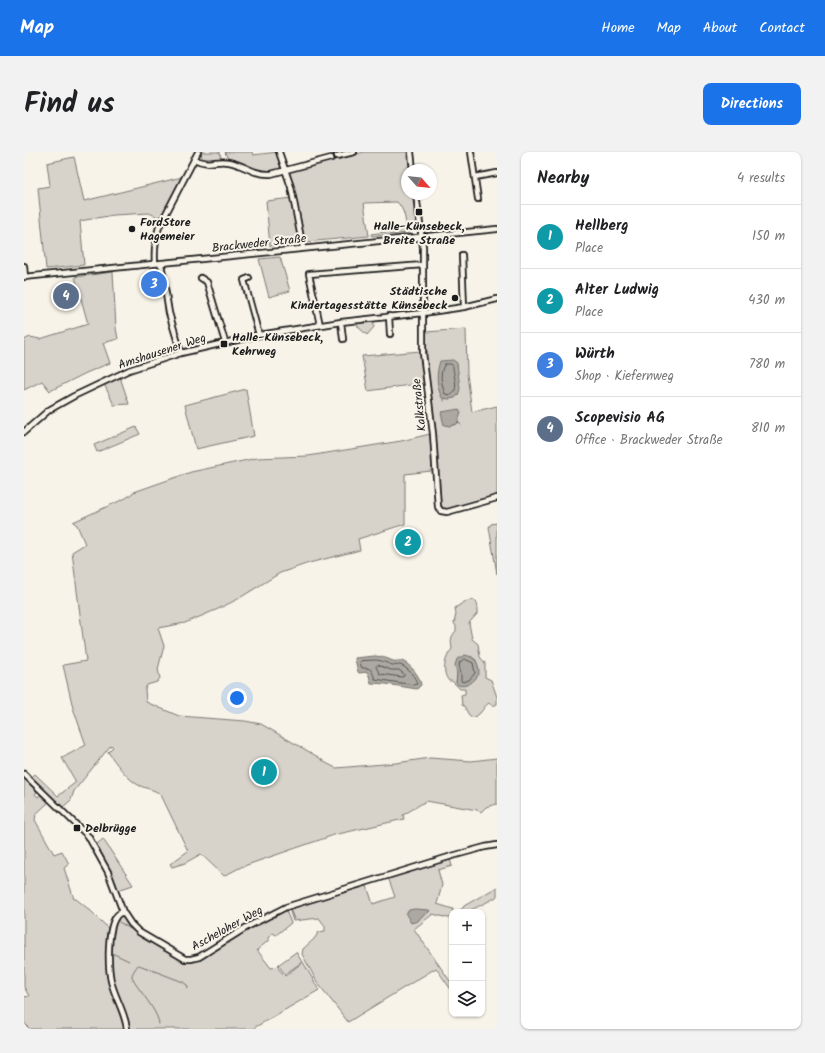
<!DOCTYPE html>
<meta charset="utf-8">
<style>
body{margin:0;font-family:Kalam,sans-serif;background:#f2f2f2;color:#202124}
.controls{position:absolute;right:12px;bottom:12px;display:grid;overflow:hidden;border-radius:8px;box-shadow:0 1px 3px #0004}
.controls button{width:36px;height:36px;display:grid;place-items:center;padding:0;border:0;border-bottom:1px solid #e0e0e0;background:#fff;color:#202124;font:20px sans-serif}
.compass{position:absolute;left:377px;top:12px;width:36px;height:36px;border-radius:50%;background:#fff;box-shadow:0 1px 3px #0004;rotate:117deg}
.you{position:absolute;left:213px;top:546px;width:14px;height:14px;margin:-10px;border:3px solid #fff;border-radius:50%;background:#1a73e8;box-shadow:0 0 0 6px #1a73e833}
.badge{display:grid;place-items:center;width:26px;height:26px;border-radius:50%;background:#1a73e8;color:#fff;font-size:13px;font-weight:700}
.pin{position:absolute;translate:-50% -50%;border:2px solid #fff;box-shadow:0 1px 4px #0006}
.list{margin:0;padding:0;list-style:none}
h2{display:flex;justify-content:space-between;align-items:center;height:52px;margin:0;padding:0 16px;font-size:17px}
h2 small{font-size:13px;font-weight:400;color:#757577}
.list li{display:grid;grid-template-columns:26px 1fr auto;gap:12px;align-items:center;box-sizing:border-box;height:64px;padding:0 16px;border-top:1px solid #e0e0e0}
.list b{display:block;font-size:15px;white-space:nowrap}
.list p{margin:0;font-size:13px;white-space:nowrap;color:#757577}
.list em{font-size:13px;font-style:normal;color:#757577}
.icon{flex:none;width:22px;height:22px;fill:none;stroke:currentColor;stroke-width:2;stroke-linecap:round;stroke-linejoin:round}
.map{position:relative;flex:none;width:473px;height:877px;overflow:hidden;border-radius:8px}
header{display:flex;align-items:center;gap:24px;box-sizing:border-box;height:56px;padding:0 20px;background:#1a73e8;color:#fff}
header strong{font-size:19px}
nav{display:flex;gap:22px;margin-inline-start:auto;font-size:14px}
.intro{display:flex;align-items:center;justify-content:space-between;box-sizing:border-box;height:96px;padding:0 24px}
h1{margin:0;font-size:28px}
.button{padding:10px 18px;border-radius:8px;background:#1a73e8;color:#fff;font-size:14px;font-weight:700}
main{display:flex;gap:24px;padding:0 24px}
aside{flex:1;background:#fff;border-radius:8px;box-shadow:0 1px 3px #0004}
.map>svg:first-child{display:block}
</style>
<header>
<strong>Map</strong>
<nav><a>Home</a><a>Map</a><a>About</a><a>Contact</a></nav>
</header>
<div class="intro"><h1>Find us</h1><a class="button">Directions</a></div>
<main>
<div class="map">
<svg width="473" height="877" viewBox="0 0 473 877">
<rect width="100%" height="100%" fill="#f7f3e8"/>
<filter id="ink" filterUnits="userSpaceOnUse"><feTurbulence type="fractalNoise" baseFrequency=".025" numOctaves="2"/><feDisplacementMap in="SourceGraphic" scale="8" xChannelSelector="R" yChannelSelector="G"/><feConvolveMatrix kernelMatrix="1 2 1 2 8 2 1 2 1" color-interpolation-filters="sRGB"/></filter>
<g filter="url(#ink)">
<path fill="#d7d3cb" stroke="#7a7874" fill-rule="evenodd" d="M177 0H196L197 7 181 9 178 6Z
M201 0H228L229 3 253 0 257 14C248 29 218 12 205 7L203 5Z
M340 0H383V6H384L386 18H383V42H389L390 66H392C393 72 392 78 386 81L348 84 347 82 382 77C382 67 380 57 373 50L340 51 345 84 282 90 281 89 272 47 264 20Z
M50 5 60 49 158 25 136 66 125 61 90 63 56 69 60 113 22 117 14 36 26 34 23 11Z
M268 46 276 85 274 91 246 94 242 49Z
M256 105 266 139 245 145 235 107Z
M89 120 92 176 94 187 79 191 86 211 62 221 26 239 18 229 0 238V188L6 185 16 187 64 172 51 125Z
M349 168 350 175 343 183 334 175 333 170Z
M442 177 443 222 448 260 473 254V343L424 358 418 356 416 353 411 282 412 280 406 246 402 204 404 200 402 198V180Z
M397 199 400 231 344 239 338 204Z
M96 225 105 252 90 253 80 232Z
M222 237 230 284 172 297 161 253Z
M112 275 116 282 73 300 70 293Z
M406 282 409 312 407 319 381 322V372L334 387 336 398 285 411 256 421 214 447 194 457 161 471 134 476 140 494 134 517 136 526 133 530 123 533 121 537 122 550 155 564 221 569 237 572 294 605 302 611 312 616 372 611 406 606 447 609 473 606V652L462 655 457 660 453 658 402 649 379 663 380 667 310 683 217 715 200 724 177 702 161 711 148 715 146 712 164 699 137 643C130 636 119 637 111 631 100 623 92 611 84 600L89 595 87 593 50 639 47 648 38 656 7 626 11 622 34 644 52 630 38 606 62 593 49 556 39 513 62 509 48 400 61 392 53 373 49 370 102 346 110 340 167 320 233 306 284 304 377 289Z
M473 371V422L465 375 467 372Z
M448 448 452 449 454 455H453V462L445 471 448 487 454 492 456 505 461 511V525L467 528 473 545V552L469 554 465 551C458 555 457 566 446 565L440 554 438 553 437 543 441 542V537H436L428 529H425C417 520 421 505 428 497 427 489 426 485 432 479V474L430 471 432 462 431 456 440 450ZM447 504 452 508 455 518 432 531 433 521Z
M0 626 13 640 11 642 14 645 16 643 25 650 12 662 11 668 30 702 38 699 45 712 40 716 50 747H52L67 759 85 777C78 808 94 846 101 877H0V845L5 844 0 835Z
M79 687 109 733 94 738 87 719 72 693Z
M426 707 428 714 414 718 418 733 413 752 429 757 428 765 424 766 409 762 390 777 428 832V839L412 816 324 870 293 830 278 802 279 797 290 787 295 780 301 779V774L295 766 269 769 265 757 266 756 343 734 349 752 371 745 364 725Z
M473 735V744L471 746 443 760H430L438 757 440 754Z
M259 758 262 759 267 771 252 783 249 781C245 783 244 785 244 789L233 798 247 816 253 815 261 824 279 810 295 838 228 877H104C99 861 92 845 89 829 86 812 83 778 95 764L99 765C113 784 135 794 155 807L161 809H167L176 806 224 777Z
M272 800 278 810 261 822 254 813Z"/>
<path fill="#aca9a2" stroke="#72716c" d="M429 208 433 211 436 237 434 243 431 246 425 247 418 246C412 233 412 222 416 209Z
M435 257 437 261 433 272 426 274 420 273 417 261 418 260Z
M441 503C452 505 455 512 455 522 450 530 442 536 434 533L432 531 433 521 431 513 433 507Z
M350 504C357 504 362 506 369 509 372 510 375 508 378 509 387 513 396 524 397 533L393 537 362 532 347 531 344 520 335 521 334 520 331 507V506Z
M391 757 405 758 406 759 401 763H399L394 769 387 771 382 762 385 758Z"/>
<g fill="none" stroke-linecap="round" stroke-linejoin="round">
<path stroke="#565452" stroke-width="1" d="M421 212H427L429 214C429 223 436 238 427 243L421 242C418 233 414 221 421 212Z
M441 507 449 511 451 521 445 528 439 530 437 529V521L435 513 436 510Z
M351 508C359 508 363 512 369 513 371 514 374 513 376 513 383 515 392 525 393 532L390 533 351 527C347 518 349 516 338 516L336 511 337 509Z
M354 513 367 518H375L380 522V524L378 525 356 522 352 515Z"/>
<path stroke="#72716c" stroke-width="1" d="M420 249V247
M434 270 437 273
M312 742 339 734
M266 756 307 744
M266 757 270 767
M234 767 260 753
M95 770 161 810C177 811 193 797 206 789
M211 786 242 768
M88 795C88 786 91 780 91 773
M88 801 105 809
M114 813C112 816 108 821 108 824 107 830 134 857 135 872
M115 813 159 830 163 833 164 836
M0 870 5 877"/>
<g stroke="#1c1c1c" stroke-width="8">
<path id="minor" d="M255 0 267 35 279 96
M387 0 389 18
M447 0 454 47
M313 4 330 0
M170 7C186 15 191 7 205 10 221 13 229 23 247 22L307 6
M451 25 473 21
M392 42 399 95V201L409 282 414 355 417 359 423 360 473 346
M438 103 440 155
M131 111C130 98 131 88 135 75L174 0
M137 111 145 161 157 201
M0 114 1 125
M0 125 473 77
M177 126 183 130 201 190
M225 126 220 128 235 183
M365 164 366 182
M317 170 319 187
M296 173 285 122 399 113
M0 280 25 258 50 244 105 218 157 201 235 183 317 170 399 161 440 155 473 147
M0 622 64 684 84 720 99 760 107 772 115 780 161 807H167L175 805 223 775 262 755 428 704 461 695 473 693
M99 760C96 761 93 762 92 765 83 777 84 815 87 829 91 846 101 860 103 877"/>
</g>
<use href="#minor" stroke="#f7f3e8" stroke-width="4.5"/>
</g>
</g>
<g fill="#1c1c1c" stroke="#f7f3e8" stroke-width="1.5">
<rect x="391" y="56" width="8" height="8" rx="2"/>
<circle cx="108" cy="77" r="4"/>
<circle cx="431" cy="146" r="4"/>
<rect x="196" y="188" width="8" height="8" rx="2"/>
<rect x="49" y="672" width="8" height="8" rx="2"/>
</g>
<g text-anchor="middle" stroke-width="4" stroke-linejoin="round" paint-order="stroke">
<g font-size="12" font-weight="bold" fill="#1c1c1c" stroke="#f7f3e8" text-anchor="start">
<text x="116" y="74">FordStore<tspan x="116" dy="14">Hagemeier</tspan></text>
<text x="395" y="78" text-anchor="middle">Halle-Künsebeck,<tspan x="395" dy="14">Breite Straße</tspan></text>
<text x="423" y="143" text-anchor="end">Städtische<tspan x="423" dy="14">Kindertagesstätte Künsebeck</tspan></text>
<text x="208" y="189">Halle-Künsebeck,<tspan x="208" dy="14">Kehrweg</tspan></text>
<text x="61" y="680">Delbrügge</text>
</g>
<g font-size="12" fill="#1c1c1c" stroke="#f7f3e8">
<text transform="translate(235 91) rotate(-6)" y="4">Brackweder Straße</text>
<text transform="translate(138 199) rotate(-18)" y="4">Amshausener Weg</text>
<text transform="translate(395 253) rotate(-96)" y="4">Kalkstraße</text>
<text transform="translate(203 776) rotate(-29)" y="4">Ascheloher Weg</text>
</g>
</g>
</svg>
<div class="controls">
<button>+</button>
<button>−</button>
<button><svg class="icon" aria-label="layers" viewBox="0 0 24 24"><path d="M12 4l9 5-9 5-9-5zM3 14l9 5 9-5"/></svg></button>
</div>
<svg class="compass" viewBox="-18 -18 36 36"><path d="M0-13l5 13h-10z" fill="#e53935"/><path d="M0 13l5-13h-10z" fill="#757577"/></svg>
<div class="you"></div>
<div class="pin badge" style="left:240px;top:620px;background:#0f9aa8">1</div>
<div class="pin badge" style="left:384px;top:390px;background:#0f9aa8">2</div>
<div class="pin badge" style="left:130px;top:132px;background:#3f7fe0">3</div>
<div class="pin badge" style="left:42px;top:144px;background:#5c6f8a">4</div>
</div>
<aside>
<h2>Nearby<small>4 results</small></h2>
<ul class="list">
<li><span class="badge" style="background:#0f9aa8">1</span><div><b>Hellberg</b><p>Place</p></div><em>150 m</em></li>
<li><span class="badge" style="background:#0f9aa8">2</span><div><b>Alter Ludwig</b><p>Place</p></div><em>430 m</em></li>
<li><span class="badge" style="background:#3f7fe0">3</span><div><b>Würth</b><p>Shop · Kiefernweg</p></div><em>780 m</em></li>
<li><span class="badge" style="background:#5c6f8a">4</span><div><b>Scopevisio AG</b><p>Office · Brackweder Straße</p></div><em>810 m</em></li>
</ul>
</aside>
</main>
